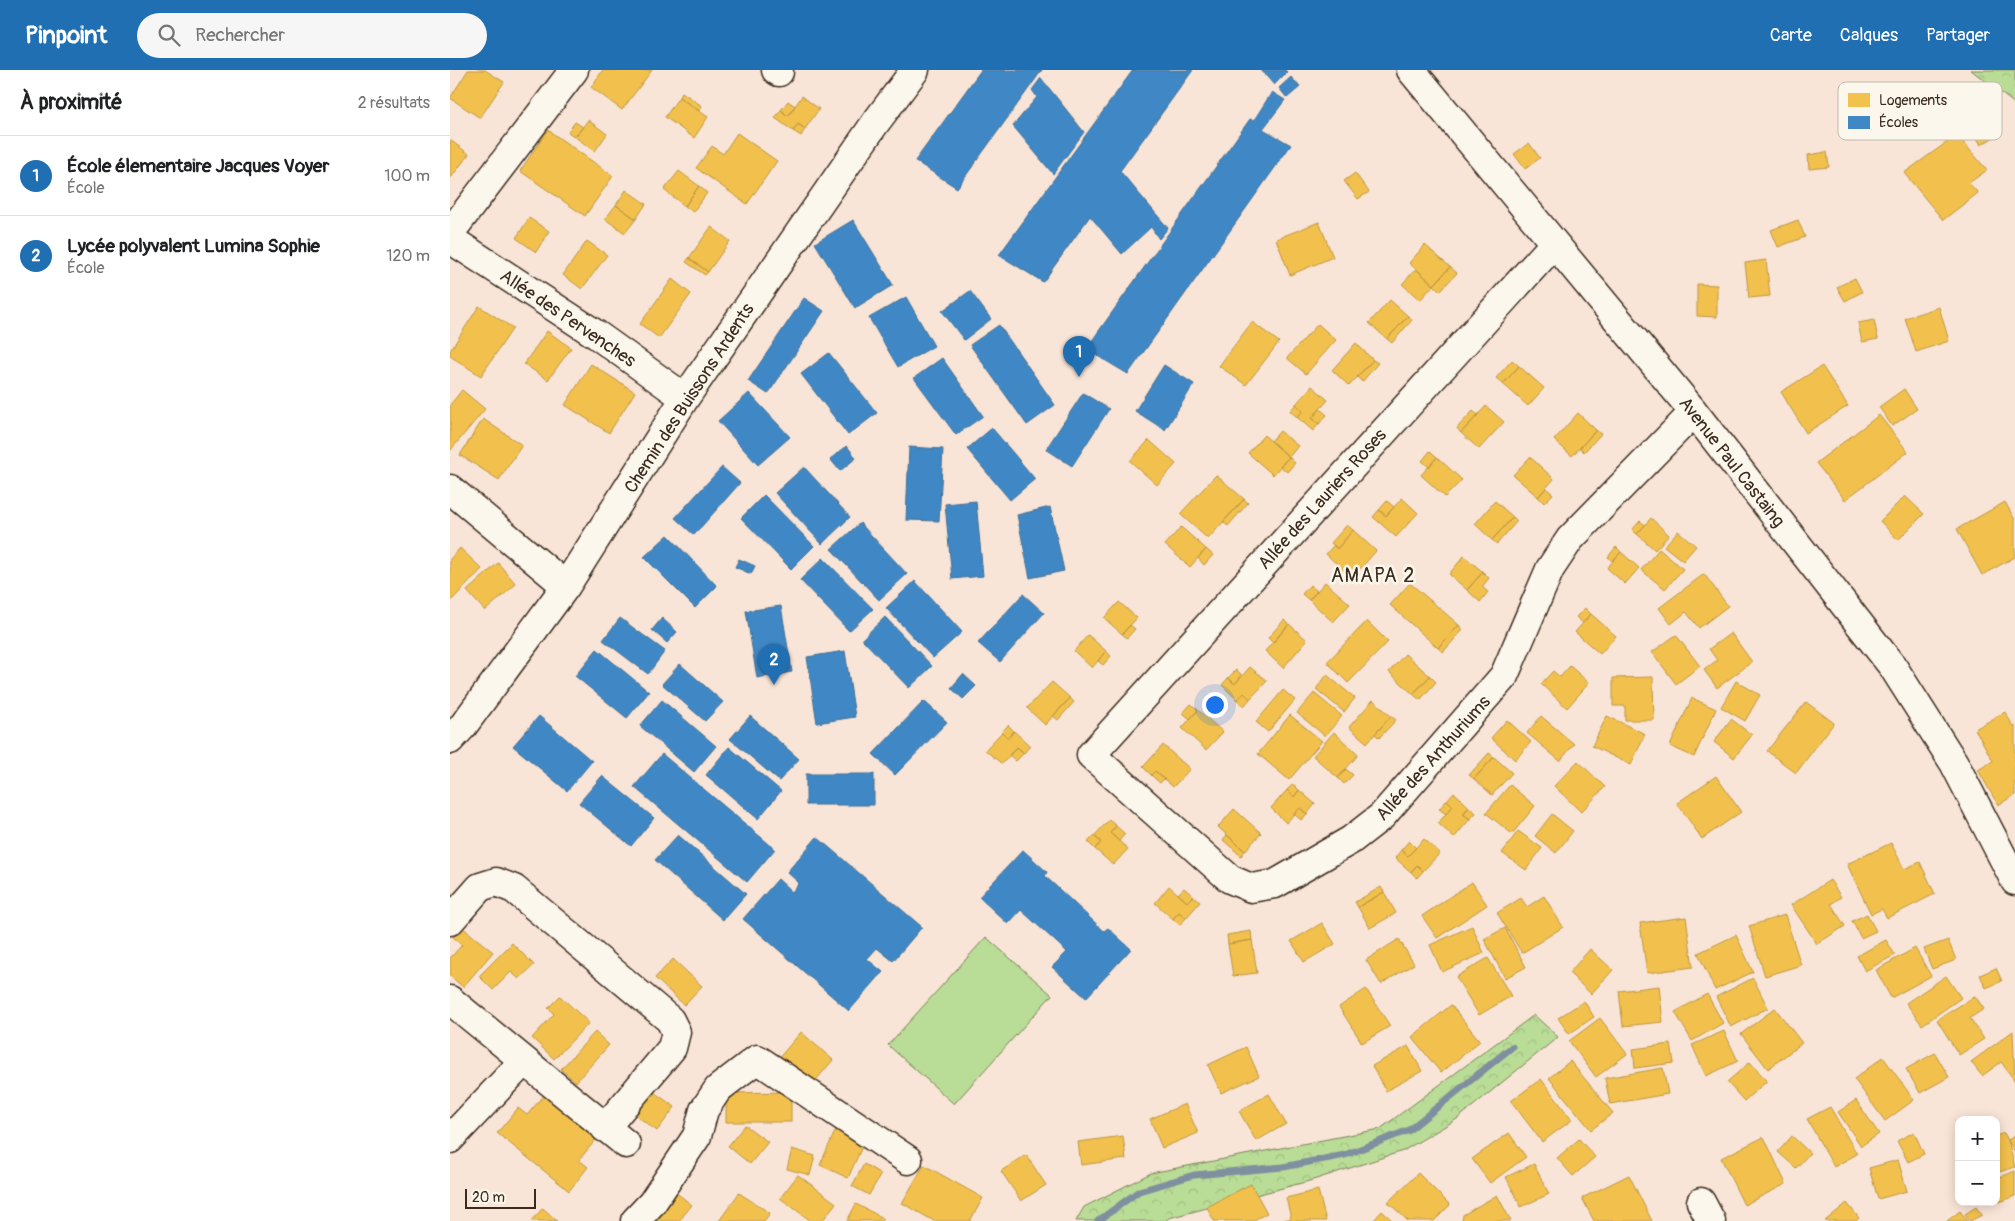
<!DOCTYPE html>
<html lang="fr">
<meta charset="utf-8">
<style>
body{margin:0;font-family:Pangolin,sans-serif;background:#f6f6f6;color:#202124}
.controls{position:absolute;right:15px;bottom:15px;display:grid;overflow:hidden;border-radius:10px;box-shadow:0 2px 12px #0003}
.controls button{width:45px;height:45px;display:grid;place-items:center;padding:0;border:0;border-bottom:1px solid #e0e0e0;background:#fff;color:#202124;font:25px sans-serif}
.scale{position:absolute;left:15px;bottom:12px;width:71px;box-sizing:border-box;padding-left:5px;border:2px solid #3b2a1e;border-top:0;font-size:14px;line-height:18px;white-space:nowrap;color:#3b2a1e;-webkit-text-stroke:4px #fbf7ec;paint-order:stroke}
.you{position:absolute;left:764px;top:634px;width:18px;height:18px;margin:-12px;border:4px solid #fff;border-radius:50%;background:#1a73e8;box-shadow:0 0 0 8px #1a73e833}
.badge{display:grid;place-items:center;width:32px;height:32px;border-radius:50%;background:#1f6fb2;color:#fff;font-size:16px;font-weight:700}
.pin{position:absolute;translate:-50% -41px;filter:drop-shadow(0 1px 2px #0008)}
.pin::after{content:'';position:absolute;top:26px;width:18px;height:15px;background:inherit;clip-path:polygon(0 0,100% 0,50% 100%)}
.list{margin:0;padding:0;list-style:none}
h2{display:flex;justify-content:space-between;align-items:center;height:65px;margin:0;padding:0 20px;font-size:21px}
h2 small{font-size:16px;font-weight:400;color:#757577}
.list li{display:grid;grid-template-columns:32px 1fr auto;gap:15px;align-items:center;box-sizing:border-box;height:80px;padding:0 20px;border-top:1px solid #e0e0e0}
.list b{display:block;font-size:19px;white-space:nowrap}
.list p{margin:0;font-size:16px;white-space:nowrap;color:#757577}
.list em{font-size:16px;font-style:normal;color:#757577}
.icon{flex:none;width:28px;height:28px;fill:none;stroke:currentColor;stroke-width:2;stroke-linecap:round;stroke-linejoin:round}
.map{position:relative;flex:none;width:1565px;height:1151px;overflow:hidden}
header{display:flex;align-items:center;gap:30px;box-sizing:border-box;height:70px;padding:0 25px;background:#1f6fb2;color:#fff}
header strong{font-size:24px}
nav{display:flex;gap:28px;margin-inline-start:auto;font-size:18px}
.search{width:350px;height:45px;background:#f6f6f6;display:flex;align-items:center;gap:12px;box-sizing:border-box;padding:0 18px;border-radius:28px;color:#757577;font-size:19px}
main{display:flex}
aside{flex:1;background:#fff}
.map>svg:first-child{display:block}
</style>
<header>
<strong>Pinpoint</strong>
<div class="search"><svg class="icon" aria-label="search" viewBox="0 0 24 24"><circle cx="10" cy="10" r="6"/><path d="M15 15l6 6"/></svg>Rechercher</div>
<nav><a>Carte</a><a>Calques</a><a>Partager</a></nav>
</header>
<main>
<aside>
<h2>À proximité<small>2 résultats</small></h2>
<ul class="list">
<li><span class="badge">1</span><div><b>École élementaire Jacques Voyer</b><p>École</p></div><em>100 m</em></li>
<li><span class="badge">2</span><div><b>Lycée polyvalent Lumina Sophie</b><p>École</p></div><em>120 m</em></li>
</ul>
</aside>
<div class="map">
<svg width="1565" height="1151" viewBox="0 0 1565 1151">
<defs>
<pattern id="forest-crowns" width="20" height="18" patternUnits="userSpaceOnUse" patternTransform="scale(1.25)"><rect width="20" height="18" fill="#b9dc96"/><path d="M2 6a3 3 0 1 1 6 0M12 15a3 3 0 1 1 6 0" fill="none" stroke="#a0bd81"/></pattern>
</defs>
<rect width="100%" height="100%" fill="#f9e5d7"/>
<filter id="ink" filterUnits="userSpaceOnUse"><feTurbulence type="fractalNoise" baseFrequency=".02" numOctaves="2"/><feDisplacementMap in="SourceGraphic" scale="10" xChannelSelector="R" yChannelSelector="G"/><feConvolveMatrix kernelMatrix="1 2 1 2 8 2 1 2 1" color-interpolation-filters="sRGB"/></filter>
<g filter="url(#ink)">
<path fill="#b9dc96" stroke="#7a835a" d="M536 867 602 925 504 1034 438 975Z"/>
<path fill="url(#forest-crowns)" stroke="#7a835a" d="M1520 0H1565V34L1521 0Z
M1084 945 1108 967 1007 1049 953 1081 863 1110 719 1148 715 1151H626L634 1137 701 1103 930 1059Z"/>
<path fill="#f2c14e" stroke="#bb9440" d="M18 0H35L54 12 30 48 0 28Z
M153 0H202L172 40 141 17Z
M232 22 252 36 249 41 229 27Z
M352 26 369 39 355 59 348 54 343 61 325 48 331 40 338 46Z
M229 27 258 47 244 68 215 47Z
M338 31 345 36 338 46 331 40Z
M1538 47 1549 64 1531 75 1521 58Z
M138 50 157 64 145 81 125 67Z
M125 52 133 57 125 67 118 62Z
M348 54 355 59 351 66 343 61Z
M98 60 163 106 135 146 70 101Z
M287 63 327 91 297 134 246 98 262 76 273 84Z
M1507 65 1537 100 1519 113 1528 123 1493 150 1454 103Z
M0 70 19 84 0 109Z
M1079 73 1090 88 1075 99 1064 84Z
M1377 82 1379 97 1359 99 1358 85Z
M229 101 249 116 235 136 214 120Z
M905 103 919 122 908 129 894 111Z
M249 116 257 123 243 142 235 136Z
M176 120 196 134 186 149 166 135Z
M166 135 186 149 175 163 155 149Z
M79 148 99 161 86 182 66 168Z
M1348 150 1355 167 1328 177 1321 160Z
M869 152 883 187 840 205 826 169Z
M261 157 280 171 258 202 239 188Z
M137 171 157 185 132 219 113 205Z
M975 175 1000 197 984 215 959 193Z
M239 188 258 202 255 205 236 192Z
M1316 190 1320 226 1299 228 1295 193Z
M1000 197 1007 203 990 221 984 215Z
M966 199 984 215 970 230 952 214Z
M1405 208 1412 222 1395 231 1387 217Z
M222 209 241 224 209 268 190 254Z
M1247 214 1267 215V247L1247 246Z
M940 230 958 246 937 269 919 253Z
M29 236 63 258 31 306 0 286V281Z
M1489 237 1499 271 1466 282 1455 248Z
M958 246 962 250 942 273 937 269Z
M1424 250 1428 269 1412 272 1408 253Z
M802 252 829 272 796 315 769 296Z
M868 254 886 270 856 304 837 288Z
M97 261 121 278 98 310 74 294Z
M906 273 923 290 899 316 882 300Z
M923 290 928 293 912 312 907 307Z
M1062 290 1069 296 1053 314 1046 308Z
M141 294 185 322 159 363 115 335Z
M1069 296 1094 318 1078 336 1053 314Z
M1372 296 1398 336 1356 363 1331 322Z
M862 316 878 330 862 348 869 354 863 361 847 347 853 341 846 334Z
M1454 319 1467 339 1442 356 1429 337Z
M12 320 35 339 0 381V335Z
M846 334 853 341 847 347 840 341Z
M1036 336 1054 352 1029 379 1011 363Z
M870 339 877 345 869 354 862 348Z
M1023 341 1028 345 1011 363 1007 358Z
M1128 343 1146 360 1122 386 1104 370Z
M1429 345 1458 382 1395 430 1366 393Z
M33 349 72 375 49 410 10 385Z
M1146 360 1151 364 1134 382 1130 378Z
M830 361 848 376 839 387 821 371Z
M814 365 839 387 823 405 798 383Z
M699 370 726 394 707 415 680 391Z
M980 381 987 387 979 397 972 391Z
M839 387 845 393 837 402 830 396Z
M987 387 1012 410 995 427 971 405Z
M1080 387 1104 409 1088 427 1063 405Z
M766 405 794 429 758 469 730 444Z
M1096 418 1103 424 1094 433 1088 427Z
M1455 426 1474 444 1448 470 1430 451Z
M952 428 968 443 946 467 923 447 929 440 936 446Z
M794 429 798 433 778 456 773 452Z
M937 431 944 437 936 446 929 440Z
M1045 431 1063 447 1042 470 1025 454Z
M1555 432 1565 450V487L1532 505 1507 459Z
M1063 447 1067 451 1047 474 1042 470Z
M1201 448 1219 465 1205 480 1187 464Z
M1190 451 1195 455 1187 464 1182 460Z
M897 455 903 460 887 479 881 473Z
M731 457 756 479 740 497 715 475Z
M903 460 926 481 902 508 876 484 884 475 887 479Z
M1228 461 1246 476 1233 491 1214 476Z
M1166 477 1171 482 1162 491 1158 487Z
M10 478 32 499 0 532V489Z
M756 479 763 485 754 495 748 488Z
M1209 479 1233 499 1215 519 1191 500Z
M1171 482 1189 498 1175 514 1157 498Z
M1014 486 1033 502 1017 520 999 504Z
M48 493 66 514 35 541 17 521Z
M1033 502 1039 508 1032 517 1038 522 1030 532 1017 520Z
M1254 504 1278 536 1249 558 1236 542 1221 554 1209 538Z
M875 512 900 534 883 552 859 530Z
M960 513 1009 555 988 578 940 535Z
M860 515 867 521 859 530 852 524Z
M669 532 687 548 672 564 654 548Z
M1135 538 1141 544 1133 553 1126 547Z
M1141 544 1166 566 1150 584 1125 562Z
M834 550 839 554 823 573 818 568Z
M917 551 938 572 898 613 877 592Z
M839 554 857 570 833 598 815 581Z
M680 555 685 559 677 568 672 564Z
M1009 555 1013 560 993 582 988 578Z
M1281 563 1302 592 1267 618 1254 600 1267 590 1259 579Z
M638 565 656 581 642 598 624 581Z
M1226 565 1250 596 1226 614 1202 582Z
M656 581 661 586 653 595 648 591Z
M955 584 980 606 963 624 939 602Z
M1120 596 1139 613 1117 638 1091 614 1103 601 1110 607Z
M800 597 817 611 800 629 794 623 787 630 772 615 778 608 785 614Z
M786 600 792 605 785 614 778 608Z
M877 605 905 628 894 642 866 619Z
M980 606 986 612 970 630 963 624Z
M1203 607 1204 650H1175V636H1163V608Z
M1286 611 1310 625 1295 651 1271 637Z
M602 612 620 628 595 655 577 638Z
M833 620 845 630 818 662 806 652Z
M794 623 800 629 794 636 787 630Z
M864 623 892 646 875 666 847 643Z
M620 628 624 632 608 650 603 646Z
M1242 628 1266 639 1244 687 1220 676Z
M923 630 941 646 917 673 899 657Z
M1356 632 1384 653 1346 703 1317 681Z
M741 634 748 640 740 649 733 643Z
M748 640 773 662 756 680 732 658Z
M1555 642 1563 656H1565V725L1548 735 1528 700 1543 691 1525 659Z
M840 645 872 671 839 710 808 684Z
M941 646 946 650 929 668 925 664Z
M1091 646 1124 674 1110 691 1077 663Z
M1157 646 1195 664 1181 695 1142 676Z
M1281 649 1302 665 1284 688 1264 672Z
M1057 650 1081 672 1065 690 1041 668Z
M558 655 564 661 558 668 552 662Z
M564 661 580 676 574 683 567 677 552 694 535 680 552 662 558 668Z
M884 662 908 685 888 708 863 686Z
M713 675 740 699 723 717 705 701 701 705 693 697Z
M567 677 574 683 566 691 559 685Z
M1039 683 1044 687 1024 709 1019 705Z
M1044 687 1062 703 1042 725 1024 709Z
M1128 691 1155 717 1131 742 1104 716Z
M896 699 903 705 894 714 888 708Z
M705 701 714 709 710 713 701 705Z
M1266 706 1291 742 1252 769 1227 733Z
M843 714 849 720 844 727 837 720Z
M1060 715 1085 736 1062 764 1036 743Z
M837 720 844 727 849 720 865 734 857 744 850 738 836 753 821 738Z
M1004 722 1019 737 1013 744 1020 749 1004 768 988 753 1003 736 997 730Z
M997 730 1003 736 996 744 989 739Z
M1019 737 1026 743 1020 749 1013 744Z
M850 738 857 744 851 750 844 744Z
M784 739 811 763 795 781 768 757Z
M1102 744 1123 761 1106 783 1085 766Z
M659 750 666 756 660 763 678 779 663 795 645 779 651 772 644 766Z
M666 756 675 764 669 771 660 763Z
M1068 761 1092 778 1076 800 1052 783Z
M777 765 795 781 791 786 773 770Z
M644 766 651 772 645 779 638 772Z
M974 769 990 783 973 801 967 795 961 802 945 788 951 780 958 786Z
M959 771 966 778 958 786 951 780Z
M1441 773 1454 799 1470 792 1485 824 1437 848 1432 839 1421 844 1397 794Z
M967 795 973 801 967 808 961 802Z
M1380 810 1391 827 1381 834 1395 856 1367 874 1341 835Z
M1022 812 1037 835 987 868 972 846Z
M719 816 737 832 743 826 750 832 736 848 729 842 723 849 705 833Z
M931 817 934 822 908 837 905 832Z
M734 818 743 826 737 832 728 824Z
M934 822 946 843 920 858 908 837Z
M1094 826 1113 857 1072 883 1047 843 1071 828 1077 837Z
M729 842 736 848 730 855 723 849Z
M1417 844 1426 861 1411 868 1402 851Z
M1335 845 1351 895 1315 906 1299 856Z
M1236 847 1243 897 1197 903 1190 853Z
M872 853 885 874 854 892 841 871Z
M1022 856 1034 883 992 902 980 875Z
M12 857 43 882 13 917 0 906V888L12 875 3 867Z
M1055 858 1076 897 1055 908 1034 869Z
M801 861 802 870 778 874 777 865Z
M1286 865 1303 902 1265 920 1248 883Z
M949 869 964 894 931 914 916 890Z
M802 870 807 903 783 906 778 874Z
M1436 870 1445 885 1415 901 1407 886Z
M1498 870 1506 890 1482 899 1474 879Z
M62 873 84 895 69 909 61 902 43 920 29 906Z
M1465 878 1481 906 1441 928 1426 900Z
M1140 879 1163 900 1141 924 1119 903Z
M1038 888 1061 926 1029 945 1006 907Z
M223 889 252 916 234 935 205 908Z
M1546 898 1552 911 1536 918 1530 905Z
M1496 906 1511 928 1472 955 1456 933Z
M1303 908 1318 938 1281 957 1266 927Z
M1209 916 1213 952 1173 956 1169 921Z
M916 919 940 956 912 973 889 937Z
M1257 924 1273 953 1242 971 1225 942Z
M110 926 139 953 104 989 82 968 104 944 98 938Z
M1525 926 1534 939 1520 948 1534 969 1509 985 1487 950Z
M1134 931 1144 947 1119 964 1108 948Z
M1001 935 1030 971 991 1003 962 967Z
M1325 938 1352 973 1318 999 1291 964Z
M1150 948 1177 984 1146 1007 1119 971Z
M1274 961 1288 991 1256 1006 1242 975Z
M1563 961 1565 1011 1551 992 1532 1006 1521 992Z
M145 962 159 975 126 1012 111 999Z
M351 962 383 990 361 1016 328 989Z
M1221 974 1224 993 1185 998 1183 979Z
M958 976 972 1001 936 1021 922 996Z
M796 977 809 1006 771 1023 758 995Z
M1485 983 1499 1007 1470 1023 1456 999Z
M1433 987 1464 1030 1435 1051 1404 1009Z
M1120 991 1163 1043 1141 1060 1099 1008Z
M1300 992 1317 1011 1294 1031 1277 1012Z
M1213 998 1218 1024 1160 1034 1155 1008Z
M1091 1009 1122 1050 1092 1072 1061 1031Z
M201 1020 225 1037 207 1061 183 1043Z
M341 1022V1052H276V1023Z
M96 1023 149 1066 129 1090 138 1097 119 1121 47 1063 68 1038 77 1045Z
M819 1024 836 1054 806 1071 789 1041Z
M1406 1030 1429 1064 1411 1076 1388 1042Z
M735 1034 748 1063 712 1078 700 1049Z
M1380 1037 1407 1084 1384 1097 1357 1049Z
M295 1055 318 1072 300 1094 278 1076Z
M387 1057 415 1070 398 1108 370 1095Z
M1464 1062 1474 1084 1458 1092 1447 1071Z
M1059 1063 1076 1087 1040 1113 1022 1089Z
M1554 1063 1558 1070 1565 1097 1546 1103V1066Z
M673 1066 676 1089 631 1095 628 1072Z
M1342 1066 1360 1083 1346 1098 1328 1082Z
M1565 1066V1083L1558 1070Z
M1314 1067 1336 1114 1294 1135 1271 1088Z
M1129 1069 1145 1087 1123 1106 1107 1088Z
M342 1079 365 1086 360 1105 337 1099Z
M576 1085 596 1115 571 1131 551 1101Z
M1448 1090 1457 1121 1428 1129 1419 1098Z
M414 1094 431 1104 419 1125 402 1116Z
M1084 1094 1099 1124 1071 1137 1056 1107Z
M474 1095 533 1128 520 1151H484L452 1133Z
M1565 1101V1126L1550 1132 1546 1124V1109Z
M968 1103 1000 1135 984 1151H958L938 1132Z
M348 1105 386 1133 372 1151H361L330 1128Z
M1179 1105 1202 1151H1144L1132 1128Z
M801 1114 817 1143 802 1151H764L757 1137Z
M868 1120 876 1151H831L841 1148 836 1128Z
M224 1121 242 1135 229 1151H201Z
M289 1123 320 1143 314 1151H269Z
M1047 1125 1061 1151H1012L1013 1145Z
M1397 1133 1409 1148 1406 1151H1375Z
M406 1134 433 1148 431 1151H397Z
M1526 1137 1532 1145 1520 1151 1515 1144Z
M93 1138 107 1151H81Z
M932 1141 943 1151H923Z
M1510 1141 1518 1151H1497Z"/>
<path fill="#3f88c5" stroke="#3e6c93" d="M531 0H592L507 118 465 91Z
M683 0H743L670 101 718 158 709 169 701 157 672 184 640 146 593 212 549 185Z
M811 0H835L837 2 824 15Z
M841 7 850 17 837 28 829 18Z
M591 8 634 62 603 104 563 56 587 27 582 20Z
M822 22 835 30 813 59 841 75 678 304 636 279 800 49 804 50Z
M403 150 443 215 405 238 365 173Z
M520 221 541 249 514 270 492 241Z
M456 227 484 276 448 297 419 248Z
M354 228 374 241 318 324 298 311Z
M549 255 605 335 577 355 520 275Z
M379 283 427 343 398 365 351 304Z
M492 288 533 346 506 365 464 308Z
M714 295 744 314 715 360 685 341Z
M299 323 340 367 308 395 268 351Z
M633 323 659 339 622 396 596 379Z
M542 358 585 409 560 430 517 379Z
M397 376 406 388 390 401 380 389Z
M459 377 493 379 489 451 456 450Z
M272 397 290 413 244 465 225 448Z
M354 397 400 447 372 474 325 423Z
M314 425 364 476 341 499 291 448Z
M526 431 533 506 502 509 495 434Z
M600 437 614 501 580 508 567 445Z
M410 453 457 504 429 530 381 479Z
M218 465 267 516 245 538 194 487Z
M373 488 423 539 399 561 350 510Z
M289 489 305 496 301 504 285 497Z
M465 511 512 562 483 588 436 538Z
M573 524 594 543 550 592 528 573Z
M331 536 342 602 307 608 296 541Z
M435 547 482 596 459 618 412 569Z
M170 548 215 581 198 604 153 570Z
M212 548 227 562 217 573 202 560Z
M147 579 199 622 177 648 125 606Z
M395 581 405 647 367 653 357 587Z
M230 594 273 632 255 651 212 614Z
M513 604 526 616 513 629 501 618Z
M212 630 266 676 244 702 190 656Z
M474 631 497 652 445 705 423 684Z
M89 646 142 691 117 721 63 676Z
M300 646 349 689 329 711 280 669Z
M279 677 331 721 308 749 256 705Z
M212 684 325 779 297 812 184 717Z
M356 704H424V735H356Z
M152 706 204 748 181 776 129 733Z
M228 765 296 824 273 850 205 790Z
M367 767 472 857 443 891 427 878 417 889 433 902 399 941 293 849 328 809 342 822 349 813 337 802Z
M573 780 597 802 595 806 654 861 658 858 681 879 636 928 602 897 617 882 571 840 558 854 529 827Z"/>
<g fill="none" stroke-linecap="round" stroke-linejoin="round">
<path stroke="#7f8fa0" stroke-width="7" d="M648 1151 689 1121 744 1105 833 1097 895 1085 959 1060 1062 977"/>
<g stroke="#3b2a1e" stroke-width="31">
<path id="minor" d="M326 0 329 2
M961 0 1244 342 1443 597 1504 693 1565 811
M0 163 124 0
M0 169 147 265 235 328
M1104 174 641 685 780 809 801 818 825 814 901 770 932 746 1054 606 1100 499 1120 469 1244 342
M0 419 116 516
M0 670 13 656 116 516 235 328 426 52 465 0
M0 851 30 817 46 812 64 819 220 950 226 962 222 978 155 1058
M0 930 176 1074
M0 1069 74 991
M1251 1132 1261 1151
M185 1151 202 1133 247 1066 254 1040 268 1019 307 989 458 1090"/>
</g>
<use href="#minor" stroke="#fbf7ec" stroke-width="28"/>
</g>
</g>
<g text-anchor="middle" stroke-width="5" stroke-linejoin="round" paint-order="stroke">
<g font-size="18" fill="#3b2a1e" stroke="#fbf7ec">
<text transform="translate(118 248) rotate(34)" y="6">Allée des Pervenches</text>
<text transform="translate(239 328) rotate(-57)" y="6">Chemin des Buissons Ardents</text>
<text transform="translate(1282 392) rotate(52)" y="6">Avenue Paul Castaing</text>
<text transform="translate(872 429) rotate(-48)" y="6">Allée des Lauriers Roses</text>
<text transform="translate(983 688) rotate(-48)" y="6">Allée des Anthuriums</text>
</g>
<g font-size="20" letter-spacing="1" fill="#3b2a1e" stroke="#fbf7ec">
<text x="923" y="512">AMAPA 2</text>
</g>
</g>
<rect x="1388" y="12" width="164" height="58" rx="8" fill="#fbf7ec" stroke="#c1baae" stroke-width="1"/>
<rect x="1398" y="23" width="22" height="14" fill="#f2c14e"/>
<rect x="1398" y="46" width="22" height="13" fill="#3f88c5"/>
<g font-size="14" fill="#3b2a1e">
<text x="1429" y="35">Logements</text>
<text x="1429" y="57">Écoles</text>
</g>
</svg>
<div class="controls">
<button>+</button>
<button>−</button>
</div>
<div class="scale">20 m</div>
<div class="you"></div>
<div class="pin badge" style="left:629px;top:307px">1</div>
<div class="pin badge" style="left:324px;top:615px">2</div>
</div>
</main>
